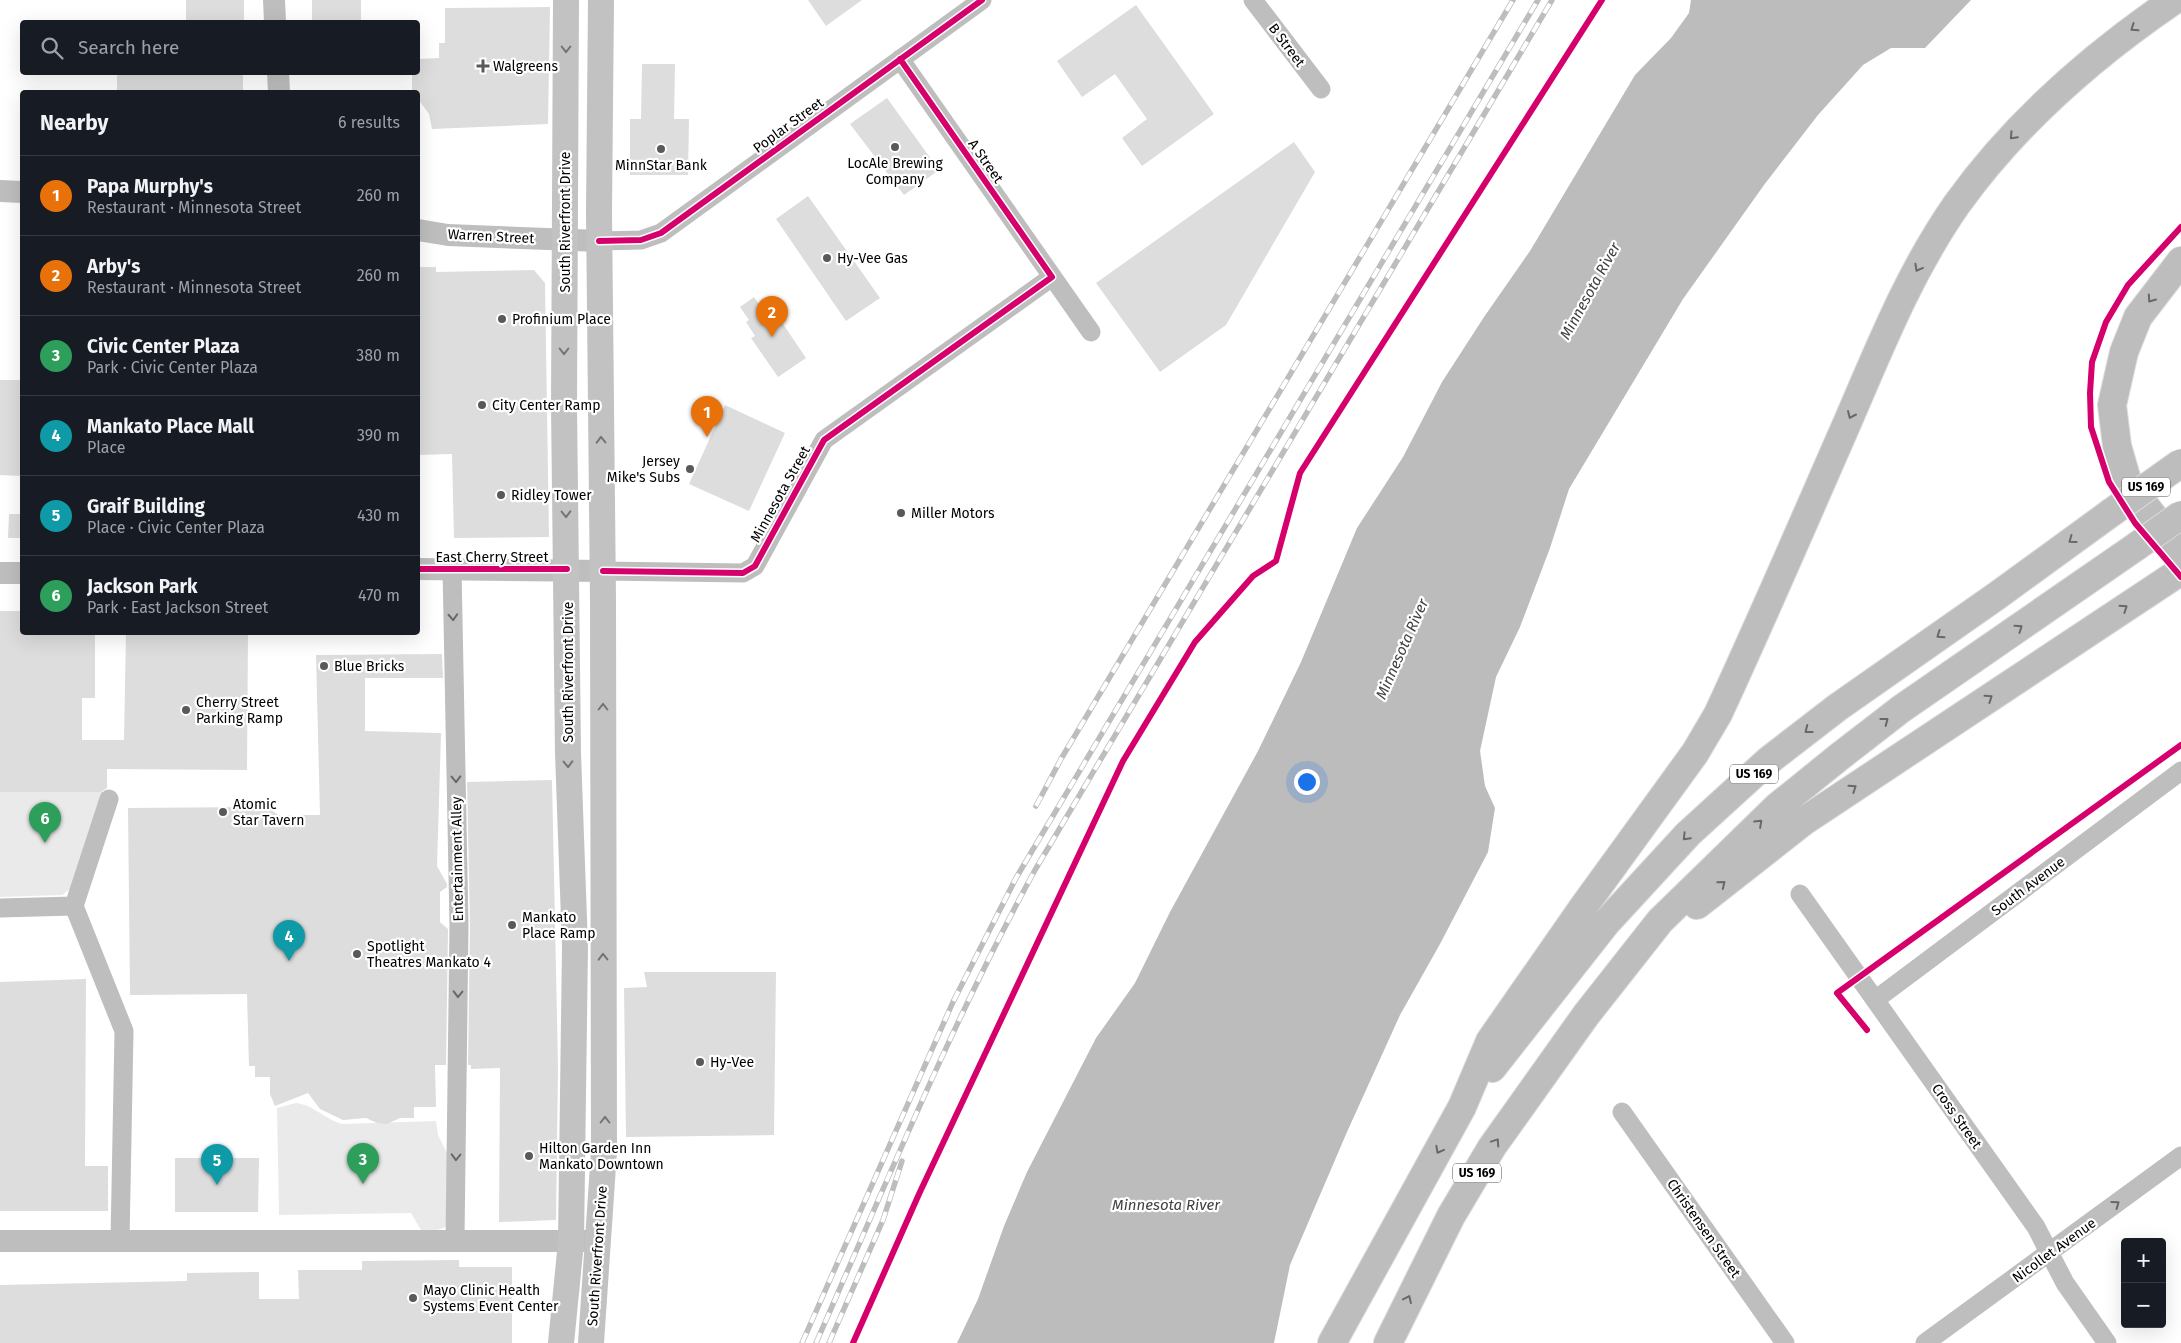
<!DOCTYPE html>
<meta charset="utf-8">
<style>
body{margin:0;font-family:"Fira Sans",sans-serif;background:#242831;color:#f1f3f6}
.controls{position:absolute;right:15px;bottom:15px;display:grid;overflow:hidden;border-radius:5px;box-shadow:0 5px 20px #0002}
.controls button{width:45px;height:45px;display:grid;place-items:center;padding:0;border:0;border-bottom:1px solid #363941;background:#171b24;color:#f1f3f6;font:25px sans-serif}
.you{position:absolute;left:1306px;top:781px;width:18px;height:18px;margin:-12px;border:4px solid #fff;border-radius:50%;background:#1a73e8;box-shadow:0 0 0 8px #1a73e833}
.badge{display:grid;place-items:center;width:32px;height:32px;border-radius:50%;background:#0f766e;color:#fff;font-size:16px;font-weight:700}
.pin{position:absolute;translate:-50% -41px;filter:drop-shadow(0 1px 2px #0008)}
.pin::after{content:'';position:absolute;top:26px;width:18px;height:15px;background:inherit;clip-path:polygon(0 0,100% 0,50% 100%)}
.list{margin:0;padding:0;list-style:none}
h2{display:flex;justify-content:space-between;align-items:center;height:65px;margin:0;padding:0 20px;font-size:21px}
h2 small{font-size:16px;font-weight:400;color:#9ea1a6}
.list li{display:grid;grid-template-columns:32px 1fr auto;gap:15px;align-items:center;box-sizing:border-box;height:80px;padding:0 20px;border-top:1px solid #363941}
.list b{display:block;font-size:19px;white-space:nowrap}
.list p{margin:0;font-size:16px;white-space:nowrap;color:#9ea1a6}
.list em{font-size:16px;font-style:normal;color:#9ea1a6}
.icon{flex:none;width:28px;height:28px;fill:none;stroke:currentColor;stroke-width:2;stroke-linecap:round;stroke-linejoin:round}
.map{position:relative;flex:none;width:2181px;height:1343px;overflow:hidden}
.search{position:absolute;background:#171b24;box-shadow:0 5px 20px #0002;left:20px;top:20px;width:400px;height:55px;display:flex;align-items:center;gap:12px;box-sizing:border-box;padding:0 18px;border-radius:5px;color:#9ea1a6;font-size:19px}
.panel{position:absolute;background:#171b24;box-shadow:0 5px 20px #0002;left:20px;top:90px;width:400px;height:545px;border-radius:5px}
.map>svg:first-child{display:block}
</style>
<div class="map">
<svg width="2181" height="1343" viewBox="0 0 2181 1343">
<rect width="100%" height="100%" fill="#fff"/>
<path fill="#eaeaea" d="M0 792H107L73 887 62 895 0 897Z
M296 1103C316 1106 324 1119 342 1124L436 1121 438 1135 448 1155V1224C441 1232 431 1230 421 1230L411 1213 279 1215 277 1108Z"/>
<path fill="#bcbcbc" d="M1691 0H1971L1925 48H1891L1863 65 1818 115 1764 185 1683 299 1569 489 1550 548 1520 627 1496 677 1480 751 1485 786 1495 808 1488 852 1440 944 1400 1015 1347 1132 1290 1265 1274 1343H957L978 1299 1004 1226 1027 1172 1096 1038 1135 983 1170 912 1258 751 1301 662 1357 528 1403 457 1442 382 1484 317 1530 251 1635 75 1671 38 1689 13Z"/>
<path fill="#ddd" d="M186 0H244V22H186Z
M312 0H361V22H312Z
M808 0H862L826 26Z
M1136 5 1214 114 1142 166 1122 138 1147 119 1115 74 1082 97 1057 61Z
M550 7 548 124 432 129 429 114 418 99V92L412 91V72H418V59L439 58V43H445V8Z
M642 64H675L674 119H689L688 175H630V119H641Z
M117 72H243V92H117Z
M887 98 939 170 904 195 850 124Z
M1294 142 1315 172 1226 325 1160 372 1096 283Z
M808 196 880 298 846 321 776 219Z
M418 267H436V272L534 270 545 283 549 537 454 538 452 454 418 455Z
M754 297 763 310 766 307 774 319 779 318 806 358 778 377 751 338 755 336 746 322 749 320 740 307Z
M0 380H22V476L0 475Z
M725 405 785 433 749 511 689 484Z
M9 514H22V538H8Z
M0 611H22L23 634 95 633V698H82V740H124L126 632H248L247 770 107 769V788L101 792H0Z
M442 654 443 678H365V731L441 733 437 866 447 884V887L440 892V922L448 929 446 1065H435L436 1107H414V1118H400L387 1124 377 1123 366 1118 343 1120 320 1109 308 1093 275 1106 270 1094V1077H255V1066H249L247 994 130 995 128 808 268 807 278 815H320L316 655Z
M552 780 558 1067 556 1220 499 1222 500 1068 471 1069V1065H468L470 925 467 782Z
M644 972H776L774 1135 626 1137 624 988 647 987Z
M86 979 85 1166H108V1211H0V982Z
M175 1158H259L258 1212H175Z
M459 1260V1267H512V1343H0V1285L187 1281V1273L259 1272V1299H299L298 1270H362V1261Z"/>
<g fill="none" stroke-linecap="round" stroke-linejoin="round">
<g stroke="#dbdbdb" stroke-width="30">
<path id="motorway" d="M2181 261 2138 317 2124 352 2112 405 2117 446 2128 484 2181 552
M1697 905 1804 821 2181 571
M1492 1068 1606 923 1688 834 1768 761 1838 707 1998 595 2112 512
M1332 1343 1462 1107 1490 1041 1584 906 1695 753 1718 714C1763 617 1805 519 1848 421 1880 347 1910 271 1957 204 2015 123 2092 56 2174 0
M1388 1343 1451 1216 1492 1147 1586 1015 1660 921 1777 807 1839 757 1901 709 2137 546"/>
</g>
<path stroke="#bebebe" stroke-width="19" d="M1253 0 1321 89
M900 59 1091 332
M599 241 641 240 661 233 982 0
M452 568 459 925 455 1240
M603 571 743 573 755 566 824 440 1052 277
M109 799 74 906 124 1031 120 1241
M1800 894 2036 1227 2065 1283 2107 1343
M0 908 74 906
M1875 1000 2181 771
M1622 1112 1785 1343
M1925 1343 2181 1156"/>
<path stroke="#bebebe" stroke-width="22" d="M274 0 275 22
M278 72 279 92
M0 191 22 192
M418 230 448 235 599 241
M418 569 603 571
M0 573H22
M0 1241H589"/>
<path stroke="#c2c2c2" stroke-width="26" d="M561 1343 571 1242 575 947 568 753 564 405 566 0
M591 1343 604 1151 603 600 599 212 601 0"/>
<use href="#motorway" stroke="#bdbdbd" stroke-width="28"/>
<g stroke="#bdbdbd" stroke-width="5.5">
<path id="rail" d="M1036 806 1061 759 1513 0
M802 1343 953 1002 1016 878 1538 0
M816 1343C886 1184 952 1022 1035 870L1552 0
M829 1343 883 1220 902 1161"/>
</g>
<use href="#rail" stroke="#fff" stroke-width="4" stroke-dasharray="11" stroke-linecap="butt"/>
<g stroke="#dbdbdb" stroke-width="30" stroke-linecap="butt">
<path id="motorway-bridge" d="M2112 512 2181 463
M2137 546 2181 515"/>
</g>
<use href="#motorway-bridge" stroke="#bdbdbd" stroke-width="28"/>
<g stroke="#fff" stroke-width="9">
<path id="cycleway" d="M2181 227 2128 285 2106 322 2092 362 2090 393 2091 427 2109 482 2135 523 2181 577
M599 241 641 240 661 233 982 0
M418 569H567
M603 571 743 573 755 566 824 440 1052 277 900 59
M1867 1030 1837 993 2181 745
M853 1343 919 1194 1123 761 1195 642 1253 576 1276 561 1300 473 1602 0"/>
</g>
<use href="#cycleway" stroke="#d6006c" stroke-width="6"/>
</g>
<defs><path id="oneway-chevron" d="M-2-3.5L2.5 0L-2 3.5" fill="none" stroke-width="1.6" stroke-linecap="round" stroke-linejoin="round" transform="scale(1.25)"/></defs>
<g stroke="#686868">
<use href="#oneway-chevron" transform="translate(2134 28) rotate(145)"/>
<use href="#oneway-chevron" transform="translate(2013 136) rotate(133)"/>
<use href="#oneway-chevron" transform="translate(1918 268) rotate(119)"/>
<use href="#oneway-chevron" transform="translate(2151 299) rotate(125)"/>
<use href="#oneway-chevron" transform="translate(1851 415) rotate(114)"/>
<use href="#oneway-chevron" transform="translate(2072 540) rotate(144)"/>
<use href="#oneway-chevron" transform="translate(2124 608) rotate(-34)"/>
<use href="#oneway-chevron" transform="translate(453 617) rotate(87)"/>
<use href="#oneway-chevron" transform="translate(2019 628) rotate(-35)"/>
<use href="#oneway-chevron" transform="translate(1940 635) rotate(145)"/>
<use href="#oneway-chevron" transform="translate(1989 698) rotate(-34)"/>
<use href="#oneway-chevron" transform="translate(1885 721) rotate(-37)"/>
<use href="#oneway-chevron" transform="translate(1808 730) rotate(142)"/>
<use href="#oneway-chevron" transform="translate(456 779) rotate(89)"/>
<use href="#oneway-chevron" transform="translate(1853 788) rotate(-34)"/>
<use href="#oneway-chevron" transform="translate(1759 823) rotate(-43)"/>
<use href="#oneway-chevron" transform="translate(1686 837) rotate(134)"/>
<use href="#oneway-chevron" transform="translate(1722 884) rotate(-39)"/>
<use href="#oneway-chevron" transform="translate(458 994) rotate(91)"/>
<use href="#oneway-chevron" transform="translate(1496 1142) rotate(-56)"/>
<use href="#oneway-chevron" transform="translate(1439 1150) rotate(118)"/>
<use href="#oneway-chevron" transform="translate(456 1157) rotate(91)"/>
<use href="#oneway-chevron" transform="translate(2116 1204) rotate(-36)"/>
<use href="#oneway-chevron" transform="translate(1408 1299) rotate(-65)"/>
</g>
<g stroke="#747474">
<use href="#oneway-chevron" transform="translate(566 49) rotate(90)"/>
<use href="#oneway-chevron" transform="translate(564 351) rotate(90)"/>
<use href="#oneway-chevron" transform="translate(601 440) rotate(-91)"/>
<use href="#oneway-chevron" transform="translate(566 514) rotate(89)"/>
<use href="#oneway-chevron" transform="translate(603 707) rotate(-90)"/>
<use href="#oneway-chevron" transform="translate(568 764) rotate(88)"/>
<use href="#oneway-chevron" transform="translate(603 957) rotate(-91)"/>
<use href="#oneway-chevron" transform="translate(605 1120) rotate(-90)"/>
</g>
<g fill="#595959" stroke="#fff" stroke-width="2">
<path d="M480.5 58.5h5v5h5v5h-5v5h-5v-5h-5v-5h5z"/>
<circle cx="895" cy="147" r="5"/>
<circle cx="661" cy="149" r="5"/>
<circle cx="827" cy="258" r="5"/>
<circle cx="502" cy="319" r="5"/>
<circle cx="482" cy="405" r="5"/>
<circle cx="690" cy="469" r="5"/>
<circle cx="501" cy="495" r="5"/>
<circle cx="901" cy="513" r="5"/>
<circle cx="324" cy="666" r="5"/>
<circle cx="186" cy="710" r="5"/>
<circle cx="223" cy="812" r="5"/>
<circle cx="512" cy="925" r="5"/>
<circle cx="357" cy="954" r="5"/>
<circle cx="700" cy="1062" r="5"/>
<circle cx="529" cy="1156" r="5"/>
<circle cx="413" cy="1298" r="5"/>
</g>
<g text-anchor="middle" stroke-width="4.5" stroke-linejoin="round" paint-order="stroke">
<g fill="#fff" stroke="#4c4c4c" stroke-width="1">
<rect x="2122" y="477.5" width="48" height="19" rx="4"/>
<rect x="1730" y="764.5" width="48" height="19" rx="4"/>
<rect x="1453" y="1163.5" width="48" height="19" rx="4"/>
</g>
<g font-size="12" font-weight="bold" fill="#000">
<text x="2146" y="491">US 169</text>
<text x="1754" y="778">US 169</text>
<text x="1477" y="1177">US 169</text>
</g>
<g font-size="14" fill="#000" stroke="#fff">
<text transform="translate(1287 45) rotate(53)" y="5">B Street</text>
<text transform="translate(788 125) rotate(-36)" y="5">Poplar Street</text>
<text transform="translate(986 161) rotate(55)" y="5">A Street</text>
<text transform="translate(565 222) rotate(-90)" y="5">South Riverfront Drive</text>
<text transform="translate(491 236) rotate(3)" y="5">Warren Street</text>
<text transform="translate(780 494) rotate(-61)" y="5">Minnesota Street</text>
<text x="492" y="562">East Cherry Street</text>
<text transform="translate(568 672) rotate(-90)" y="5">South Riverfront Drive</text>
<text transform="translate(457 859) rotate(-91)" y="5">Entertainment Alley</text>
<text transform="translate(2028 886) rotate(-37)" y="5">South Avenue</text>
<text transform="translate(1957 1116) rotate(55)" y="5">Cross Street</text>
<text transform="translate(1704 1228) rotate(55)" y="5">Christensen Street</text>
<text transform="translate(2054 1250) rotate(-36)" y="5">Nicollet Avenue</text>
<text transform="translate(597 1256) rotate(-86)" y="5">South Riverfront Drive</text>
</g>
<g font-size="14" fill="#000" stroke="#fff" text-anchor="start">
<text x="493" y="71">Walgreens</text>
<text x="895" y="168" text-anchor="middle">LocAle Brewing<tspan x="895" dy="16">Company</tspan></text>
<text x="661" y="170" text-anchor="middle">MinnStar Bank</text>
<text x="837" y="263">Hy-Vee Gas</text>
<text x="512" y="324">Profinium Place</text>
<text x="492" y="410">City Center Ramp</text>
<text x="680" y="466" text-anchor="end">Jersey<tspan x="680" dy="16">Mike's Subs</tspan></text>
<text x="511" y="500">Ridley Tower</text>
<text x="911" y="518">Miller Motors</text>
<text x="334" y="671">Blue Bricks</text>
<text x="196" y="707">Cherry Street<tspan x="196" dy="16">Parking Ramp</tspan></text>
<text x="233" y="809">Atomic<tspan x="233" dy="16">Star Tavern</tspan></text>
<text x="522" y="922">Mankato<tspan x="522" dy="16">Place Ramp</tspan></text>
<text x="367" y="951">Spotlight<tspan x="367" dy="16">Theatres Mankato 4</tspan></text>
<text x="710" y="1067">Hy-Vee</text>
<text x="539" y="1153">Hilton Garden Inn<tspan x="539" dy="16">Mankato Downtown</tspan></text>
<text x="423" y="1295">Mayo Clinic Health<tspan x="423" dy="16">Systems Event Center</tspan></text>
</g>
<g font-size="15" font-style="italic" fill="#414141" stroke="#fff">
<text transform="translate(1590 291) rotate(-61)" y="5">Minnesota River</text>
<text transform="translate(1402 649) rotate(-66)" y="5">Minnesota River</text>
<text x="1166" y="1210">Minnesota River</text>
</g>
</g>
</svg>
<div class="controls">
<button>+</button>
<button>−</button>
</div>
<div class="you"></div>
<div class="pin badge" style="left:707px;top:437px;background:#e8710a">1</div>
<div class="pin badge" style="left:772px;top:337px;background:#e8710a">2</div>
<div class="pin badge" style="left:363px;top:1184px;background:#2e9e5b">3</div>
<div class="pin badge" style="left:289px;top:961px;background:#0f9aa8">4</div>
<div class="pin badge" style="left:217px;top:1185px;background:#0f9aa8">5</div>
<div class="pin badge" style="left:45px;top:843px;background:#2e9e5b">6</div>
<div class="search"><svg class="icon" aria-label="search" viewBox="0 0 24 24"><circle cx="10" cy="10" r="6"/><path d="M15 15l6 6"/></svg>Search here</div>
<section class="panel">
<h2>Nearby<small>6 results</small></h2>
<ul class="list">
<li><span class="badge" style="background:#e8710a">1</span><div><b>Papa Murphy's</b><p>Restaurant · Minnesota Street</p></div><em>260 m</em></li>
<li><span class="badge" style="background:#e8710a">2</span><div><b>Arby's</b><p>Restaurant · Minnesota Street</p></div><em>260 m</em></li>
<li><span class="badge" style="background:#2e9e5b">3</span><div><b>Civic Center Plaza</b><p>Park · Civic Center Plaza</p></div><em>380 m</em></li>
<li><span class="badge" style="background:#0f9aa8">4</span><div><b>Mankato Place Mall</b><p>Place</p></div><em>390 m</em></li>
<li><span class="badge" style="background:#0f9aa8">5</span><div><b>Graif Building</b><p>Place · Civic Center Plaza</p></div><em>430 m</em></li>
<li><span class="badge" style="background:#2e9e5b">6</span><div><b>Jackson Park</b><p>Park · East Jackson Street</p></div><em>470 m</em></li>
</ul>
</section>
</div>
